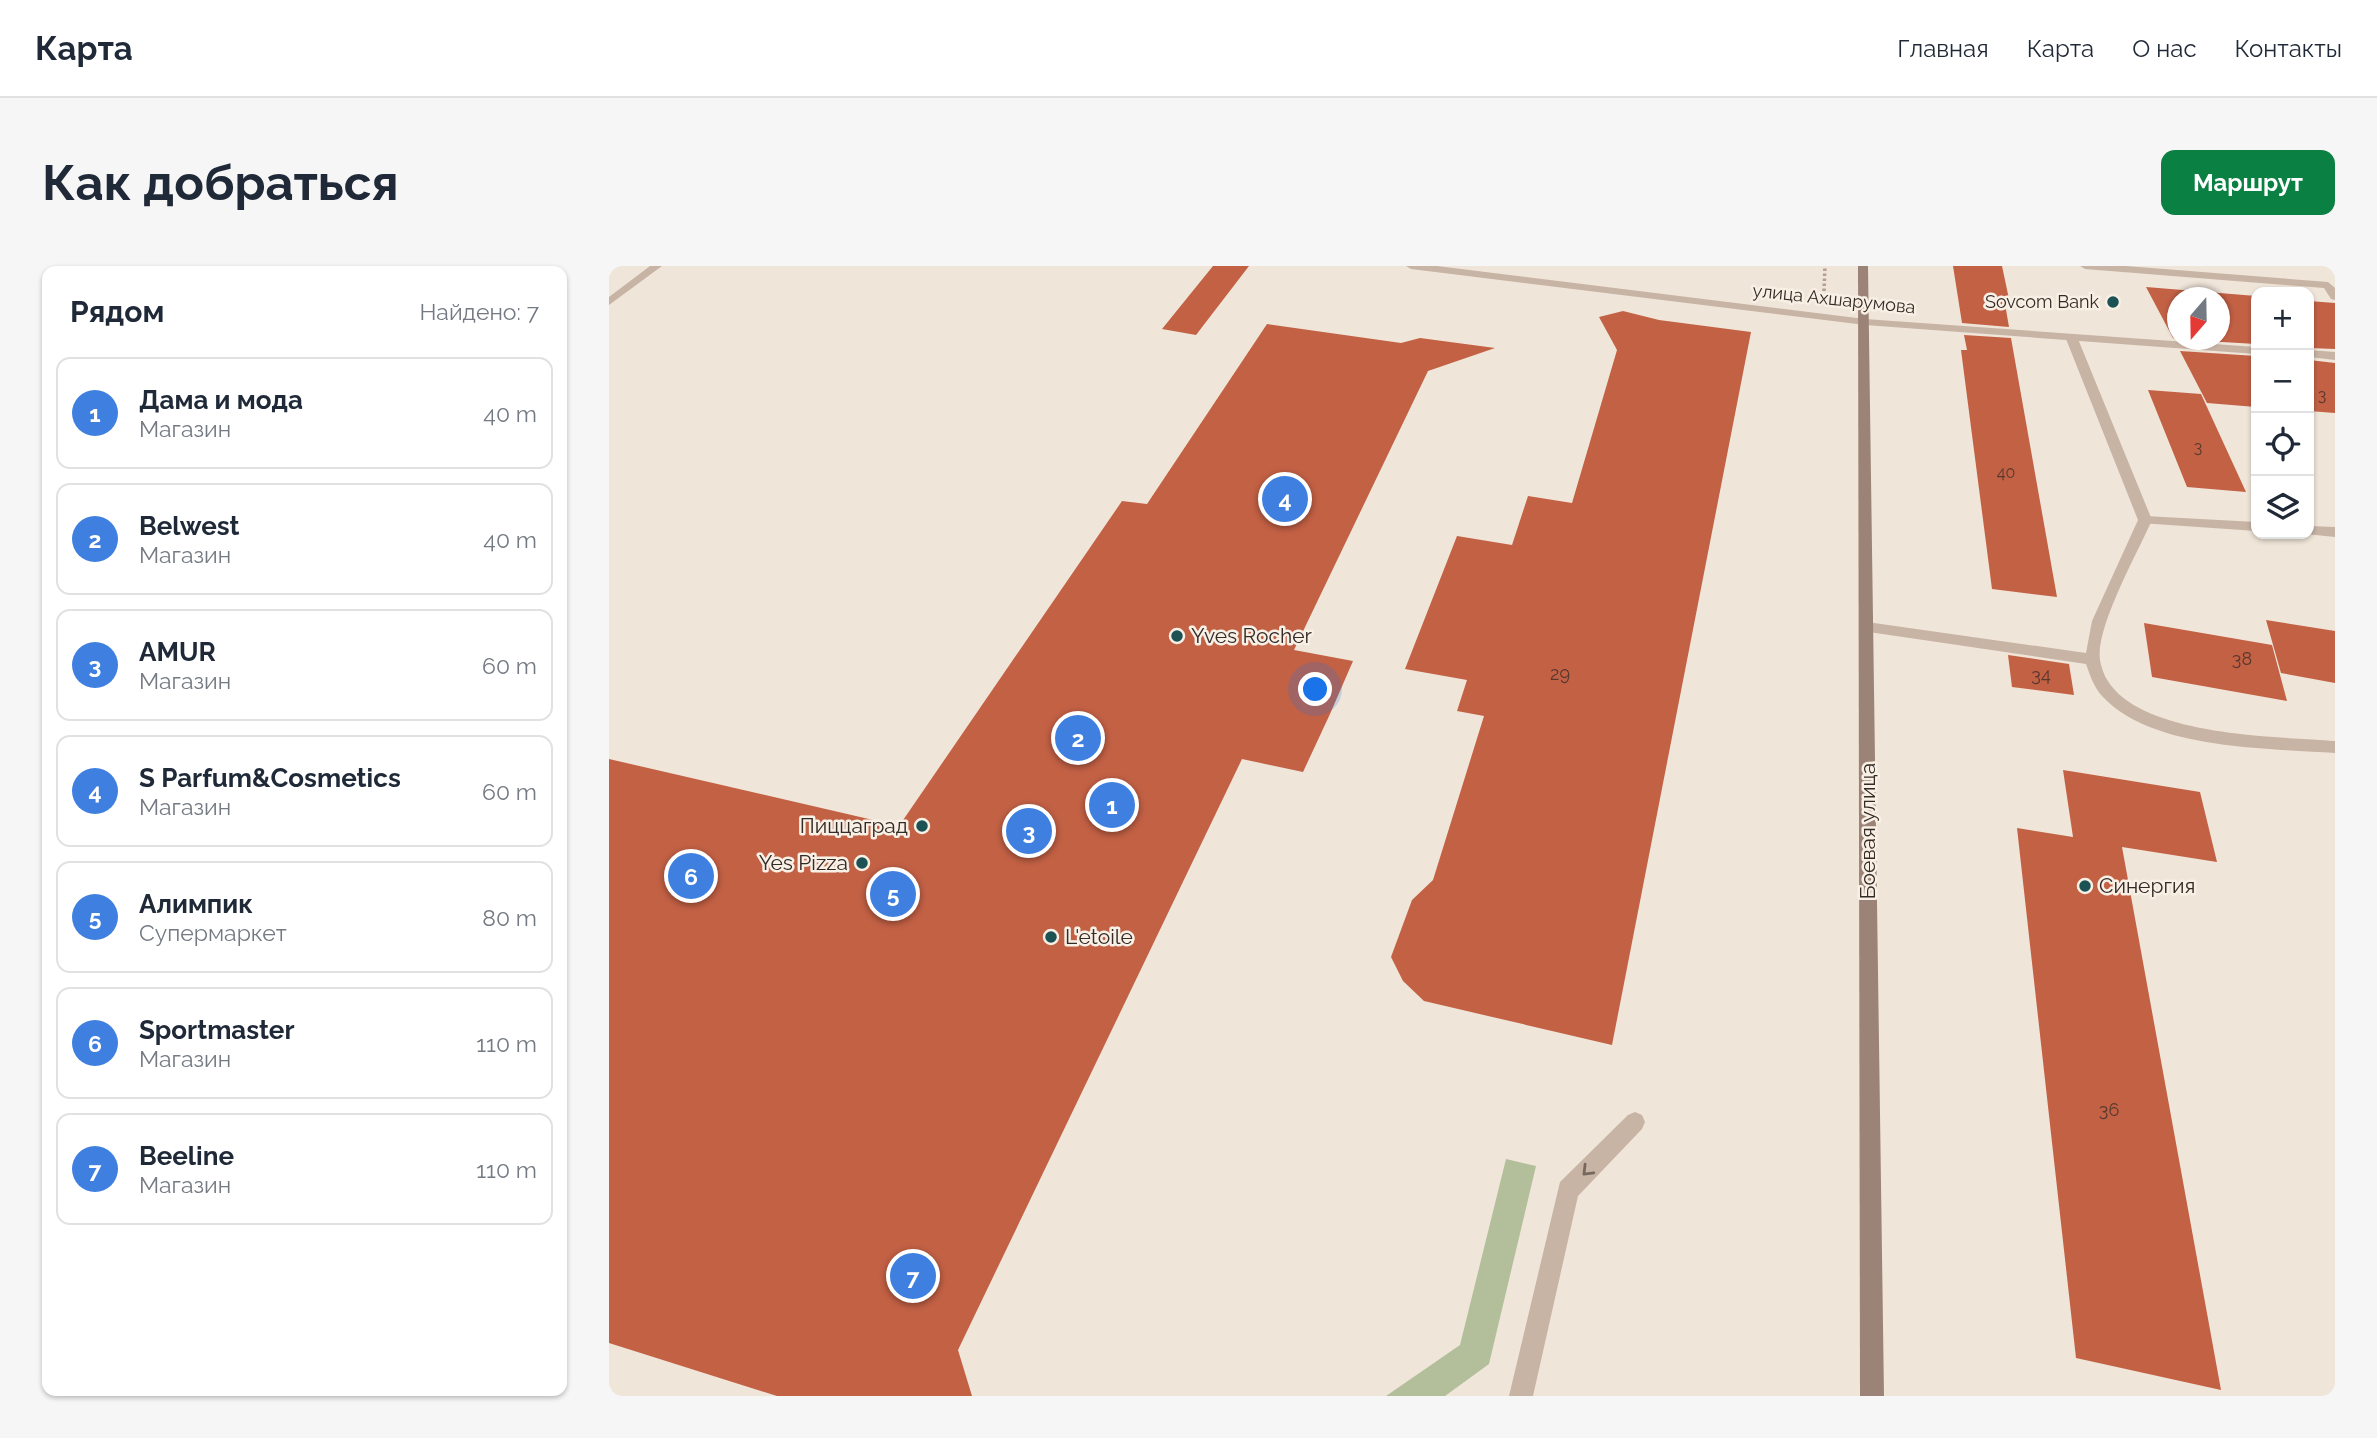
<!DOCTYPE html>
<html lang="ru">
<meta charset="utf-8">
<style>
body{margin:0;font-family:Raleway,sans-serif;background:#f6f6f7;color:#1f2937}
.controls{position:absolute;right:21px;top:21px;display:grid;overflow:hidden;border-radius:14px;box-shadow:0 2px 5px #0004}
.controls button{width:63px;height:63px;display:grid;place-items:center;padding:0;border:0;border-bottom:2px solid #e0e1e3;background:#fff;color:#1f2937;font:35px sans-serif}
.compass{position:absolute;left:1558px;top:21px;width:63px;height:63px;border-radius:50%;background:#fff;box-shadow:0 2px 5px #0004;rotate:200deg}
.you{position:absolute;left:707px;top:424px;width:24px;height:24px;margin:-18px;border:5px solid #fff;border-radius:50%;background:#1a73e8;box-shadow:0 0 0 10px #1a73e833}
.badge{display:grid;place-items:center;width:46px;height:46px;border-radius:50%;background:#0b8043;color:#fff;font-size:23px;font-weight:700}
.pin{position:absolute;translate:-50% -50%;border:4px solid #fff;box-shadow:0 2px 7px #0006}
.list{margin:0;padding:0;list-style:none}
h2{display:flex;justify-content:space-between;align-items:center;height:91px;margin:0;padding:0 28px;font-size:30px}
h2 small{font-size:23px;font-weight:400;color:#747a83}
.list li{display:grid;grid-template-columns:46px 1fr auto;gap:21px;align-items:center;box-sizing:border-box;height:112px;margin:0 14px 14px;padding:0 14px;border:2px solid #e0e1e3;border-radius:14px}
.list b{display:block;font-size:26px;white-space:nowrap}
.list p{margin:0;font-size:23px;white-space:nowrap;color:#747a83}
.list em{font-size:23px;font-style:normal;color:#747a83}
.icon{flex:none;width:38px;height:38px;fill:none;stroke:currentColor;stroke-width:2;stroke-linecap:round;stroke-linejoin:round}
.map{position:relative;flex:none;width:1726px;height:1130px;overflow:hidden;border-radius:14px}
header{display:flex;align-items:center;gap:42px;box-sizing:border-box;height:98px;padding:0 35px;background:#fff;border-bottom:2px solid #e0e1e3}
header strong{font-size:33px}
nav{display:flex;gap:38px;margin-inline-start:auto;font-size:24px}
.intro{display:flex;align-items:center;justify-content:space-between;box-sizing:border-box;height:168px;padding:0 42px}
h1{margin:0;font-size:49px}
.button{padding:18px 32px;border-radius:14px;background:#0b8043;color:#fff;font-size:24px;font-weight:700}
main{display:flex;gap:42px;padding:0 42px}
aside{flex:1;background:#fff;border-radius:14px;box-shadow:0 2px 5px #0004}
.map>svg:first-child{display:block}
</style>
<header>
<strong>Карта</strong>
<nav><a>Главная</a><a>Карта</a><a>О нас</a><a>Контакты</a></nav>
</header>
<div class="intro"><h1>Как добраться</h1><a class="button">Маршрут</a></div>
<main>
<aside>
<h2>Рядом<small>Найдено: 7</small></h2>
<ul class="list">
<li><span class="badge" style="background:#3f7fe0">1</span><div><b>Дама и мода</b><p>Магазин</p></div><em>40 m</em></li>
<li><span class="badge" style="background:#3f7fe0">2</span><div><b>Belwest</b><p>Магазин</p></div><em>40 m</em></li>
<li><span class="badge" style="background:#3f7fe0">3</span><div><b>AMUR</b><p>Магазин</p></div><em>60 m</em></li>
<li><span class="badge" style="background:#3f7fe0">4</span><div><b>S Parfum&amp;Cosmetics</b><p>Магазин</p></div><em>60 m</em></li>
<li><span class="badge" style="background:#3f7fe0">5</span><div><b>Алимпик</b><p>Супермаркет</p></div><em>80 m</em></li>
<li><span class="badge" style="background:#3f7fe0">6</span><div><b>Sportmaster</b><p>Магазин</p></div><em>110 m</em></li>
<li><span class="badge" style="background:#3f7fe0">7</span><div><b>Beeline</b><p>Магазин</p></div><em>110 m</em></li>
</ul>
</aside>
<div class="map">
<svg width="1726" height="1130" viewBox="0 0 1726 1130">
<rect width="100%" height="100%" fill="#f0e5d9"/>
<path fill="#b3bf9a" d="M897 893 927 900 880 1098 836 1130H777L851 1079Z"/>
<path fill="#c36145" d="M604 0H640L587 69 553 63Z
M1344 0H1393L1400 33 1395 32 1400 61 1353 57Z
M1537 21 1647 30V78L1579 74H1611V32H1569V73L1564 72Z
M1700 35 1726 37V83L1700 82Z
M1014 45 1050 54 1142 66 1003 779 815 735 794 715 782 691 803 634 824 614 875 450 848 445 858 414 796 403 848 270 903 279 919 230 963 237 1008 84 990 51Z
M658 58 792 77 811 72 886 82 819 105 685 384 744 395 721 448 694 506 633 493 349 1084 363 1130H168L0 1077V493L290 560 513 235 538 238Z
M1355 69 1402 72 1448 331 1383 323 1352 84H1358Z
M1571 85 1647 90V141L1598 137Z
M1700 94 1726 97V147L1700 145Z
M1539 124 1592 128 1637 226 1578 221Z
M1657 354 1726 365V417L1672 407Z
M1535 357 1663 379 1678 435 1543 411Z
M1399 389 1460 398 1465 429 1403 421Z
M1454 504 1591 526 1608 596 1513 581 1612 1124 1467 1092 1408 562 1464 571Z"/>
<g fill="none" stroke-linecap="round" stroke-linejoin="round">
<path stroke="#b49e90" stroke-width="3.5" stroke-dasharray="2.5 2.5" stroke-linecap="butt" d="M1215 25 1216 0"/>
<path fill="#c8b4a5" fill-rule="evenodd" d="M1471 0H1517L1719 16 1726 22V34L1722 33 1715 22 1476 3Z
M1463 70 1469 73 1543 254C1529 286 1486 362 1491 394 1503 472 1668 470 1726 475V487C1658 482 1544 484 1494 431 1485 422 1481 409 1477 398L1253 365 1250 361 1258 356 1477 387 1483 355 1529 254 1457 73Z
M1026 846 1033 849 1036 856 1033 863 969 930 924 1130H900L951 916 1019 849Z"/>
<path fill="#c8b4a5" fill-rule="evenodd" d="M41 0H53L0 39V31Z
M1536 250 1647 256V265L1531 257 1529 254Z
M1700 260 1726 261V271L1697 268H1700Z"/>
<path fill="#c8b4a5" fill-rule="evenodd" d="M797 0H828L1256 53 1647 81V88L1256 59 802 3Z
M1700 84 1726 86V94L1700 91Z"/>
<path fill="#9b8377" fill-rule="evenodd" d="M1249 0H1259L1275 1130H1251Z"/>
</g>
<defs><path id="oneway-chevron" d="M-2-3.5L2.5 0L-2 3.5" fill="none" stroke-width="1.6" stroke-linecap="round" stroke-linejoin="round" transform="scale(1.75)"/></defs>
<use stroke="#77685f" href="#oneway-chevron" transform="translate(978 905) rotate(135)"/>
<g fill="#1d5254" stroke="#f8efe5" stroke-width="2.5">
<circle cx="1504" cy="36" r="7"/>
<circle cx="568" cy="370" r="7"/>
<circle cx="313" cy="560" r="7"/>
<circle cx="253" cy="597" r="7"/>
<circle cx="1476" cy="620" r="7"/>
<circle cx="442" cy="671" r="7"/>
</g>
<g text-anchor="middle" stroke-width="5" stroke-linejoin="round" paint-order="stroke">
<g font-size="16" fill="#58382e">
<text x="1713" y="135">3</text>
<text x="1589" y="187">3</text>
<text x="1397" y="212">40</text>
</g>
<g font-size="18" fill="#342a26" stroke="#f8efe5">
<text transform="translate(1225 33) rotate(6)" y="6">улица Ахшарумова</text>
</g>
<g font-size="18" fill="#342a26" stroke="#f8efe5" text-anchor="end">
<text x="1490" y="42">Sovcom Bank</text>
</g>
<g font-size="18" fill="#58382e">
<text x="1633" y="399">38</text>
<text x="951" y="414">29</text>
<text x="1432" y="415">34</text>
<text x="1500" y="850">36</text>
</g>
<g font-size="21" fill="#342a26" stroke="#f8efe5" text-anchor="start">
<text x="582" y="377">Yves Rocher</text>
<text x="299" y="567" text-anchor="end">Пиццаград</text>
<text x="239" y="604" text-anchor="end">Yes Pizza</text>
<text x="1490" y="627">Синергия</text>
<text x="456" y="678">L'etoile</text>
</g>
<g font-size="21" fill="#342a26" stroke="#f8efe5">
<text transform="translate(1259 565) rotate(-90)" y="7">Боевая улица</text>
</g>
</g>
</svg>
<div class="controls">
<button>+</button>
<button>−</button>
<button><svg class="icon" aria-label="locate" viewBox="0 0 24 24"><circle cx="12" cy="12" r="6"/><path d="M12 2v4M12 18v4M2 12h4M18 12h4"/></svg></button>
<button><svg class="icon" aria-label="layers" viewBox="0 0 24 24"><path d="M12 4l9 5-9 5-9-5zM3 14l9 5 9-5"/></svg></button>
</div>
<svg class="compass" viewBox="-18 -18 36 36"><path d="M0-13l5 13h-10z" fill="#e53935"/><path d="M0 13l5-13h-10z" fill="#747a83"/></svg>
<div class="you"></div>
<div class="pin badge" style="left:503px;top:539px;background:#3f7fe0">1</div>
<div class="pin badge" style="left:469px;top:472px;background:#3f7fe0">2</div>
<div class="pin badge" style="left:420px;top:565px;background:#3f7fe0">3</div>
<div class="pin badge" style="left:676px;top:233px;background:#3f7fe0">4</div>
<div class="pin badge" style="left:284px;top:628px;background:#3f7fe0">5</div>
<div class="pin badge" style="left:82px;top:610px;background:#3f7fe0">6</div>
<div class="pin badge" style="left:304px;top:1010px;background:#3f7fe0">7</div>
</div>
</main>
